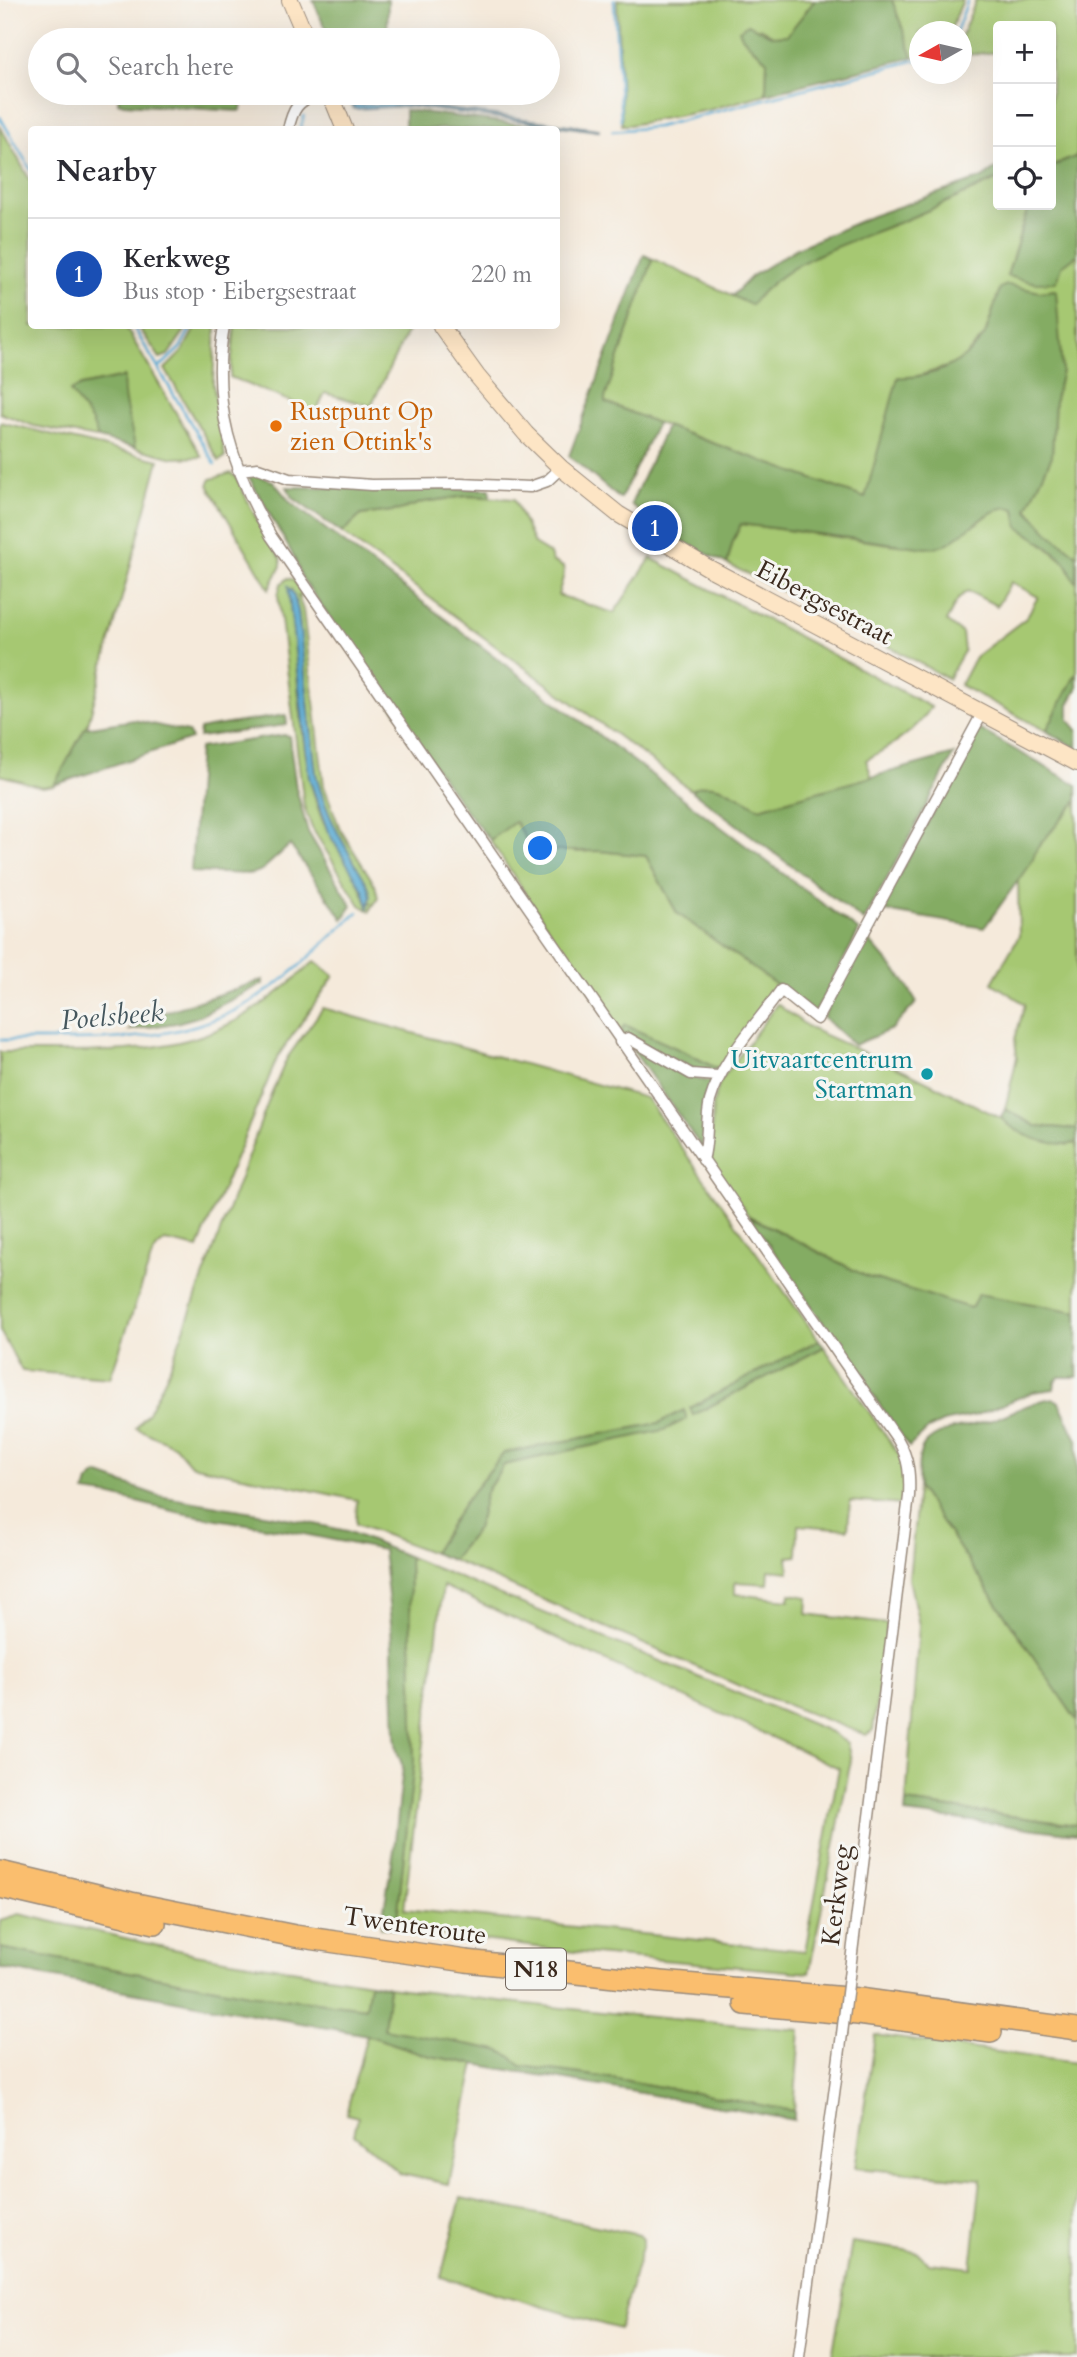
<!DOCTYPE html>
<meta charset="utf-8">
<style>
body{margin:0;font-family:Cardo,serif;background:#f7f7f7;color:#2b2b33}
.controls{position:absolute;right:21px;top:21px;display:grid;overflow:hidden;border-radius:7px;box-shadow:0 7px 28px #0002}
.controls button{width:63px;height:63px;display:grid;place-items:center;padding:0;border:0;border-bottom:2px solid #e1e1e2;background:#fff;color:#2b2b33;font:35px sans-serif}
.compass{position:absolute;left:909px;top:21px;width:63px;height:63px;border-radius:50%;background:#fff;box-shadow:0 7px 28px #0002;rotate:262deg}
.you{position:absolute;left:541px;top:849px;width:24px;height:24px;margin:-18px;border:5px solid #fff;border-radius:50%;background:#1a73e8;box-shadow:0 0 0 10px #1a73e833}
.badge{display:grid;place-items:center;width:46px;height:46px;border-radius:50%;background:#db2777;color:#fff;font-size:23px;font-weight:700}
.pin{position:absolute;translate:-50% -50%;border:4px solid #fff;box-shadow:0 2px 7px #0006}
.list{margin:0;padding:0;list-style:none}
h2{display:flex;justify-content:space-between;align-items:center;height:91px;margin:0;padding:0 28px;font-size:30px}
h2 small{font-size:23px;font-weight:400;color:#7c7c81}
.list li{display:grid;grid-template-columns:46px 1fr auto;gap:21px;align-items:center;box-sizing:border-box;height:112px;padding:0 28px;border-top:2px solid #e1e1e2}
.list b{display:block;font-size:26px;white-space:nowrap}
.list p{margin:0;font-size:23px;white-space:nowrap;color:#7c7c81}
.list em{font-size:23px;font-style:normal;color:#7c7c81}
.icon{flex:none;width:38px;height:38px;fill:none;stroke:currentColor;stroke-width:2;stroke-linecap:round;stroke-linejoin:round}
.map{position:relative;flex:none;width:1077px;height:2357px;overflow:hidden}
.search{position:absolute;background:#fff;box-shadow:0 7px 28px #0002;left:28px;top:28px;width:532px;height:77px;display:flex;align-items:center;gap:18px;box-sizing:border-box;padding:0 24px;border-radius:38px;color:#7c7c81;font-size:26px}
.panel{position:absolute;background:#fff;box-shadow:0 7px 28px #0002;left:28px;top:126px;width:532px;height:203px;border-radius:7px}
.map>svg:first-child{display:block}
</style>
<div class="map">
<svg width="1077" height="2357" viewBox="0 0 1077 2357">
<rect width="100%" height="100%" fill="#f6f6f2"/>
<filter id="ink" filterUnits="userSpaceOnUse"><feTurbulence type="fractalNoise" baseFrequency=".0143" numOctaves="2"/><feDisplacementMap in="SourceGraphic" scale="14" xChannelSelector="R" yChannelSelector="G"/><feConvolveMatrix kernelMatrix="1 2 1 2 8 2 1 2 1" color-interpolation-filters="sRGB"/></filter>
<filter id="wash" filterUnits="userSpaceOnUse"><feTurbulence type="fractalNoise" baseFrequency=".00686" numOctaves="4" result="noise"/><feDisplacementMap in="SourceGraphic" scale="28" xChannelSelector="R" yChannelSelector="G"/><feGaussianBlur stdDeviation="1.57" result="paint"/><feColorMatrix in="noise" values="0 0 0 0 0 0 0 0 0 0 0 0 0 0 0 0 0 1.4 0 .05"/><feComposite in="paint" operator="in"/></filter>
<g filter="url(#wash)">
<rect width="100%" height="100%" fill="#f5eadb"/>
<path fill="#a6c872" stroke="#707948" stroke-width="2" fill-rule="evenodd" d="M617 0H815L787 35 773 36 760 28 743 38 767 61 766 94 708 110 630 125H622Z
M892 0H963L950 31 920 32 919 55 913 57Z
M976 0H1077V156L1051 167V26H998V52L962 55V35Z
M0 126 31 182 32 326H125L202 457 174 458 135 448 123 397V377L81 386 92 422 99 435 96 438 34 426 0 413Z
M998 179V205H1029L1007 276 1057 281 1061 266 1077 255V555L1050 534 1027 509 1052 456 1055 399 1062 371 1055 290 1040 292 1007 285 999 292 985 335 963 358 949 366 911 378 865 498 652 421 605 402V398L653 259 751 304C792 254 854 242 910 218 939 206 969 192 998 179Z
M138 326H188L168 355 160 358Z
M196 326H216L213 384 225 457 219 461 165 369 182 352Z
M235 326H410L371 406 325 393 316 412 230 377Z
M0 422 159 460 87 727 54 785 42 787 0 775Z
M231 473 236 477 262 530 281 559V566L269 589 208 485 211 479Z
M467 496 514 499 534 544 550 554 552 561 563 567 564 574 558 595 614 613 651 558 931 707C916 732 891 746 866 760L872 777 759 808C739 798 714 776 691 790L342 533 361 515 400 510 424 502Z
M999 507H1011L1015 509 1018 527 1038 540 1067 564 1077 583V672L1046 731 960 685 975 657 1026 618 1038 597 1011 582 997 606 968 591C956 597 953 610 946 621L962 633 964 651 948 679 830 614 727 564 733 541 741 524 904 546 976 524Z
M288 578 294 580 304 596H298L303 610 324 786 340 829 375 885 378 898 370 911 360 905 312 828 304 806 278 595 281 584ZM291 588 298 611 316 774C326 820 350 861 371 903L366 902C357 871 333 847 321 817 303 768 301 714 296 663 294 638 290 613 291 588Z
M1077 801V1129L1036 1126 1005 1109 1017 1057 1015 1039 1025 1004 992 983 1019 936 1018 879 1032 861 1037 848Z
M513 822 576 852 599 851 646 856 677 913 780 986 719 1070 689 1054 625 1026 623 1038 613 1026 490 840Z
M315 961 334 976 278 1056 198 1248 165 1241 157 1248 152 1256 110 1378 22 1371 0 1331V1052C71 1051 158 1058 223 1027 258 1011 287 986 315 961Z
M777 1004 811 1029 908 1072 1001 1118 1008 1125 1067 1145 1077 1143V1312L978 1294 972 1307 970 1308 865 1276 749 1216 710 1161 713 1104 720 1082Z
M323 1008 646 1098 819 1340 691 1408 693 1415 824 1347 906 1465 908 1470 903 1505 850 1501 848 1529 798 1525 797 1556 788 1557 789 1572 769 1570 768 1584 735 1582V1594L789 1600 790 1594 808 1597 807 1614 887 1624 873 1730 866 1735 758 1694 452 1560 477 1529 486 1492 504 1465 659 1423 504 1453 466 1500 433 1553 356 1524 357 1500 191 1465 175 1446 136 1428 148 1413 167 1375 270 1097 287 1058Z
M918 1487 1077 1721V1825L906 1802 919 1625 909 1579Z
M409 1557 826 1730 847 1743 851 1760 809 1973 583 1953 396 1929 414 1762ZM443 1586 839 1768 805 1951 404 1909Z
M19 1914 195 1954 370 1983 367 2008 248 1994 0 1948V1920Z
M389 1987C526 2006 663 2019 800 2030L794 2111 617 2079 521 2066 510 2056 384 2029Z
M367 2035 430 2056 475 2064 449 2184 401 2174 354 2134 358 2117 346 2114Z
M875 2035 1077 2063V2357H832L852 2242 917 2252 929 2263 971 2268 981 2179 855 2168Z
M461 2198 639 2235 643 2239 642 2247 619 2329 441 2277Z"/>
<path fill="#84ac64" stroke="#606b41" stroke-width="2" d="M313 0H388L387 40H330Z
M815 0H892L913 57 766 94 767 61 743 38 739 30 748 24 773 36 787 35Z
M119 93H243L241 110 238 111 124 104 118 102Z
M405 110 541 127V129H405Z
M1077 156V255L1062 266 1057 281 1055 282 1036 283 1007 276 1029 205H1051V167Z
M998 167V179C968 192 939 206 910 218 854 242 791 255 751 305L732 296 752 276 797 248 872 216 982 178Z
M644 255 653 259 605 398V402L657 423 621 498H619L569 456Z
M1007 285 1040 292 1056 290 1062 371 1055 399 1052 456 1027 509 1050 534 1077 555V583C1070 577 1071 569 1066 563 1057 551 1031 535 1018 527L1015 509C996 500 965 534 948 543 941 547 934 547 926 548L741 524 733 541 727 564C694 547 658 531 631 504L666 427H668L865 498 898 377C930 379 965 364 984 336 988 330 997 297 1000 288Z
M124 377C121 401 132 424 135 448L98 438 92 422 70 391 81 386Z
M246 472 273 481 291 503 859 931 815 1013 677 913 646 856 599 851H533L515 822 490 840 466 811 302 578 294 557Z
M287 487 490 489V497L467 496 424 502 400 510 361 515 342 533 293 498Z
M1077 672V689L1069 705V720L1077 730V748L1046 731Z
M286 715 287 725 199 737 200 729 209 727Z
M134 720 188 732 191 739 54 785 85 728Z
M979 729 1077 785V801L1037 848 1032 861 984 928 880 910Z
M284 735 289 736 296 788 308 832 352 906 343 919 290 845 262 870 252 874 191 872 199 748Z
M954 754 864 921 691 790C713 776 740 798 760 808Z
M866 937 903 979 917 1002 892 1029 854 1045 823 1017Z
M263 980V984L197 1017 176 1023 130 1030 138 1021Z
M625 1025 689 1054 719 1070 706 1072 694 1069 623 1038 622 1028Z
M632 1049 639 1051C662 1062 688 1083 715 1081L705 1095 702 1148Z
M1005 1109 1036 1126 1077 1129V1143C1050 1147 1020 1137 1001 1118Z
M749 1216 865 1276 970 1308 972 1307 978 1294 1077 1312V1377H1059L1055 1382 1054 1389 1033 1392 977 1415 943 1422 928 1429 909 1447Z
M819 1340 824 1347 693 1415 690 1408Z
M1053 1398 1059 1402 1077 1440V1721L918 1487C919 1474 916 1454 925 1444 941 1426 970 1428 992 1420 1012 1413 1032 1401 1053 1398Z
M684 1410 687 1419 664 1430 504 1465 486 1492 477 1529 452 1560 433 1553 466 1500 504 1453 659 1423Z
M97 1474 159 1496 282 1517 347 1531 409 1557 414 1762 396 1929 381 1927 394 1850 403 1767 397 1751 395 1735 391 1623 383 1550 289 1531 181 1513 112 1496 85 1492 88 1482Z
M906 1802 1077 1825V1834L905 1813Z
M0 1948 248 1994 366 2008 370 1983 389 1987 384 2029 498 2050 510 2056 521 2066 617 2079 794 2111V2120L475 2064 430 2056 367 2035 0 1968Z"/>
<path fill="#56a9d2" stroke="#486a78" stroke-width="2" d="M405 103 599 129V131L408 106 354 109 352 105Z
M288 587 293 593 298 611 316 774C326 817 346 848 368 885L371 896 368 907 363 890 328 832 309 778Z"/>
<g fill="none" stroke-linecap="round" stroke-linejoin="round">
<path stroke="#56a9d2" stroke-width="2.5" d="M614 0 621 120
M956 32 968 0
M0 117 32 172
M300 130 304 116
M612 131 657 127 920 59
M133 326 215 464
M159 368 180 348 192 326
M0 1040C89 1039 182 1048 260 996 296 973 326 940 358 912"/>
</g>
</g>
<g filter="url(#ink)">
<g fill="none" stroke-linecap="round" stroke-linejoin="round">
<g stroke="#988a7c" stroke-width="13">
<path id="street" d="M288 130C293 108 297 102 318 93
M224 326C210 402 233 470 271 536L898 1440C909 1459 910 1475 909 1496L849 1977
M238 470 258 468 289 479 372 485 461 484 530 487 547 481 561 468
M620 1042 628 1038 691 1074 718 1076
M703 1160C709 1141 705 1120 710 1101 722 1059 756 1025 781 990L817 1019 983 712
M799 2357 842 2034"/>
</g>
<g stroke="#988a7c" stroke-width="18">
<path id="secondary" d="M290 0 307 40
M330 93 345 130
M441 326 477 376 526 434 561 468 618 514 707 567 1077 763"/>
</g>
<g stroke="#988a7c" stroke-width="24">
<path id="highway" d="M0 1872 131 1903 295 1936 466 1961 661 1982 859 1999 1077 2029
M0 1887 155 1923
M745 2004 858 2014 991 2032"/>
</g>
<use href="#street" stroke="#fff" stroke-width="10"/>
<use href="#secondary" stroke="#fde5c5" stroke-width="16"/>
<use href="#highway" stroke="#fabe6e" stroke-width="21"/>
<g stroke="#988a7c" stroke-width="13" stroke-linecap="butt">
<path id="street-bridge" d="M842 2034 849 1977"/>
</g>
<use href="#street-bridge" stroke="#fff" stroke-width="10"/>
</g>
</g>
<circle fill="#e8710a" stroke="#f6f6f2" stroke-width="2.5" cx="276" cy="426" r="7"/>
<circle fill="#0f9aa8" stroke="#f6f6f2" stroke-width="2.5" cx="927" cy="1074" r="7"/>
<g text-anchor="middle" stroke-width="6" stroke-linejoin="round" paint-order="stroke">
<rect fill="#f6f6f2" stroke="#73675e" stroke-width="2" x="506" y="1948.5" width="60" height="41" rx="5"/>
<g font-size="24" font-weight="bold" fill="#3b2a1e">
<text x="536" y="1977">N18</text>
</g>
<g font-size="26" fill="#c56008" stroke="#f6f6f2" text-anchor="start">
<text x="290" y="420">Rustpunt Op<tspan x="290" dy="30">zien Ottink's</tspan></text>
</g>
<g font-size="26" fill="#3b2a1e" stroke="#f6f6f2">
<text transform="translate(825 602) rotate(28)" y="9">Eibergsestraat</text>
<text transform="translate(836 1895) rotate(-83)" y="9">Kerkweg</text>
<text transform="translate(415 1925) rotate(8)" y="9">Twenteroute</text>
</g>
<g font-size="26" fill="#0d838f" stroke="#f6f6f2" text-anchor="end">
<text x="913" y="1068">Uitvaartcentrum<tspan x="913" dy="30">Startman</tspan></text>
</g>
<g font-size="28" font-style="italic" fill="#44565d" stroke="#f6f6f2">
<text transform="translate(112 1015) rotate(-5)" y="10">Poelsbeek</text>
</g>
</g>
</svg>
<div class="controls">
<button>+</button>
<button>−</button>
<button><svg class="icon" aria-label="locate" viewBox="0 0 24 24"><circle cx="12" cy="12" r="6"/><path d="M12 2v4M12 18v4M2 12h4M18 12h4"/></svg></button>
</div>
<svg class="compass" viewBox="-18 -18 36 36"><path d="M0-13l5 13h-10z" fill="#e53935"/><path d="M0 13l5-13h-10z" fill="#7c7c81"/></svg>
<div class="you"></div>
<div class="pin badge" style="left:655px;top:528px;background:#1a4fb4">1</div>
<div class="search"><svg class="icon" aria-label="search" viewBox="0 0 24 24"><circle cx="10" cy="10" r="6"/><path d="M15 15l6 6"/></svg>Search here</div>
<section class="panel">
<h2>Nearby<small></small></h2>
<ul class="list">
<li><span class="badge" style="background:#1a4fb4">1</span><div><b>Kerkweg</b><p>Bus stop · Eibergsestraat</p></div><em>220 m</em></li>
</ul>
</section>
</div>
